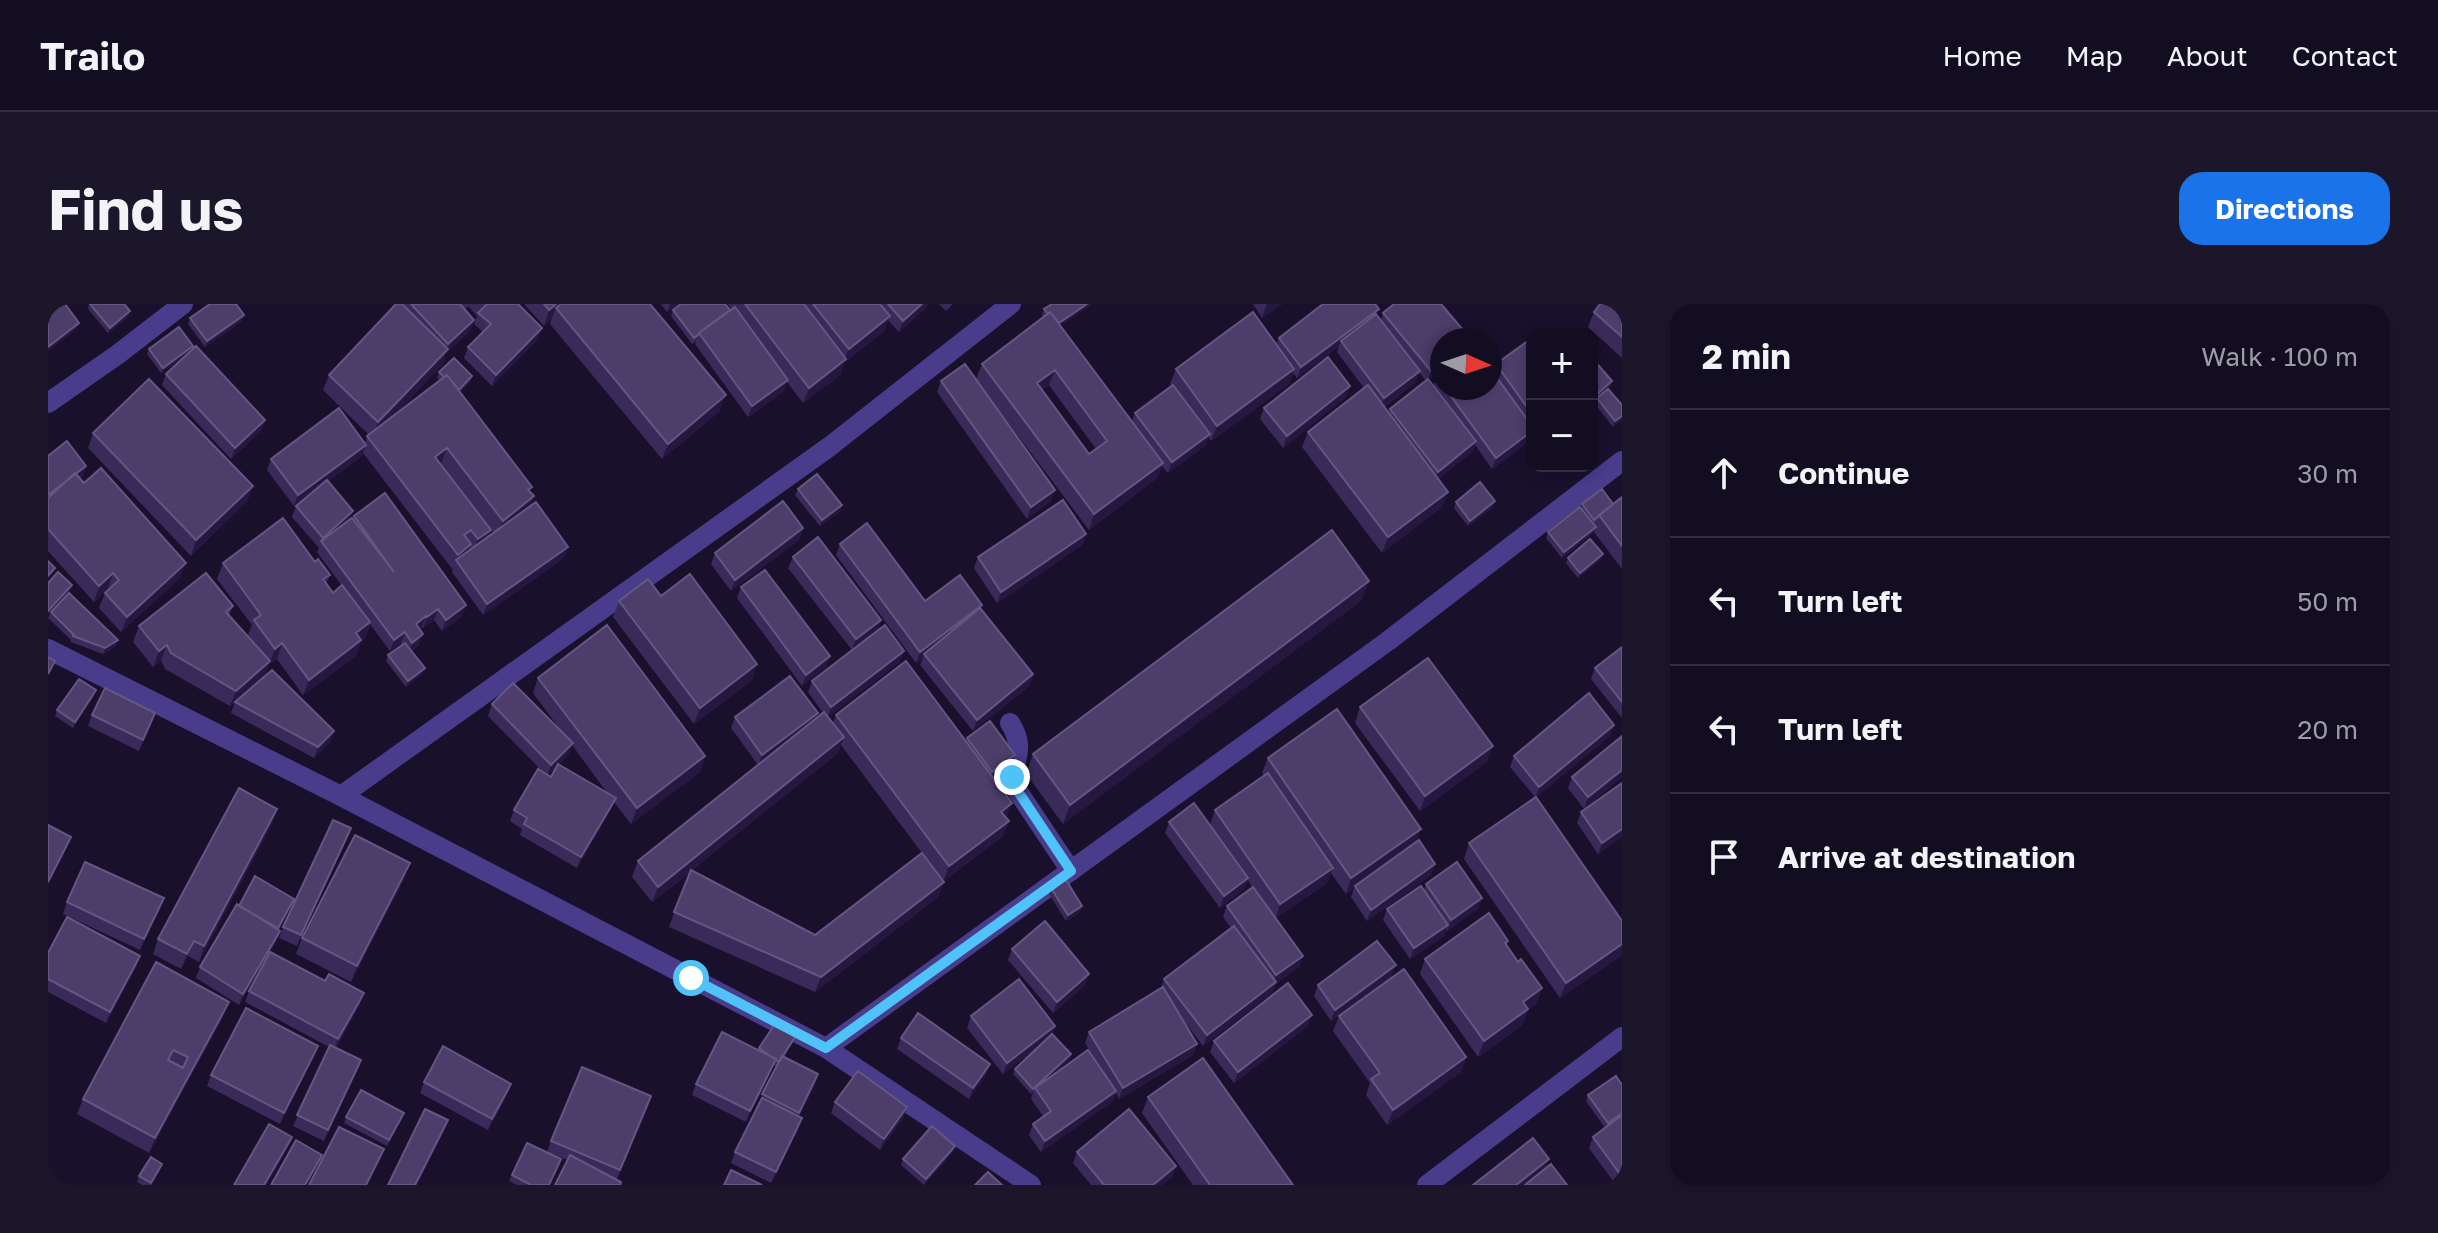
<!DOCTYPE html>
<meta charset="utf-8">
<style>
body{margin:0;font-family:"Golos Text",sans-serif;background:#1c162a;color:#f1f3f6}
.controls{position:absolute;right:24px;top:24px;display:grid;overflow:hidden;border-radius:16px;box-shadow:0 4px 12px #0003}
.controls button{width:72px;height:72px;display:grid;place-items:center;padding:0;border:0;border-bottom:2px solid #322d3f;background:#130d21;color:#f1f3f6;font:40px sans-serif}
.compass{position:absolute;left:1382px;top:24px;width:72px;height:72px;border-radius:50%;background:#130d21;box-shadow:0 4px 12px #0003;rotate:93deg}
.stop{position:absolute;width:24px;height:24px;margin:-18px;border:6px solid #4fc3f7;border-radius:50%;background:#fff}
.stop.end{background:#4fc3f7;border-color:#fff;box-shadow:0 2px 8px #0008}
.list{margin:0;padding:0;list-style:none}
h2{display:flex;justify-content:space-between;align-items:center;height:104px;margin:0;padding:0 32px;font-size:34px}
h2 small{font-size:26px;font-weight:400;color:#9d9ca5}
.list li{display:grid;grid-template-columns:52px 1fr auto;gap:24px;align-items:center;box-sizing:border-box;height:128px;padding:0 32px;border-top:2px solid #322d3f}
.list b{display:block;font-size:30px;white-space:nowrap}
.list em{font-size:26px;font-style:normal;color:#9d9ca5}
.icon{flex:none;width:44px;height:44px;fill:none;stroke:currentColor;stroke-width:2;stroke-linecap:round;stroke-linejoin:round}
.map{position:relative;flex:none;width:1574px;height:881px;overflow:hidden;border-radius:24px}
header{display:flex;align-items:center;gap:48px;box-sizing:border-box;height:112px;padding:0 40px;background:#130d21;border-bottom:2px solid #322d3f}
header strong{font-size:38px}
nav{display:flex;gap:44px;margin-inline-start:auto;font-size:28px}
.intro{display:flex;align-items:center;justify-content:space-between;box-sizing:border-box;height:192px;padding:0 48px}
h1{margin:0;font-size:56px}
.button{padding:20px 36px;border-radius:24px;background:#1a73e8;color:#fff;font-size:28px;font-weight:700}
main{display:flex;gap:48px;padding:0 48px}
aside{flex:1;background:#130d21;border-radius:24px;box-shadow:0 4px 12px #0003}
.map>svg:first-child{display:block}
</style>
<header>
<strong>Trailo</strong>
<nav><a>Home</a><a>Map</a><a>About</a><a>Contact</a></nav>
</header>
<div class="intro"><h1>Find us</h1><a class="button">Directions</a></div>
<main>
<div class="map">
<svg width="1574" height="881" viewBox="0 0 1574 881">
<rect width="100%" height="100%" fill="#19112c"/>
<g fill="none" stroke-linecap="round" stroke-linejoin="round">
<path stroke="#483c8b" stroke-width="20" d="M962 419C979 446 964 455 965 480L1023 567"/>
<path stroke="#483c8b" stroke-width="20" d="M0 99 69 51 135 0
M0 345 293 492 778 744 983 881
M293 492 781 143 963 0
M778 744 1340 337 1574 157
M1379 881 1574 733"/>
</g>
<path fill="#3a2a59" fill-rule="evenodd" d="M41 0H76L82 7 80 13 60 29 40 5Z
M348 0H461L490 35 444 82 416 54 420 43 435 28 426 20 429 12 420 2 417 5 426 16 422 27 398 49 395 60 345 113 392 76 389 74 391 68 424 72 422 78 412 88 486 192 482 203 516 254 435 311 404 268 405 266 315 149 314 152 280 177 302 216 305 215 306 212 418 301 414 312 394 327 386 316 375 324 374 323 371 325V341L364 347 377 364 374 370 358 383 338 357 340 351 354 341 353 339 342 347 322 320 317 334 313 337 308 352 255 391 229 355 221 360 216 373 282 438 266 454 183 409 187 398 182 402 117 365 113 356 105 363 85 338 91 322 185 302 181 312 206 340 200 331 204 321 169 275 175 259 267 258 282 271 278 280 285 289 294 282 269 248 271 244 244 213 248 202 265 188 246 202 219 166 223 155 317 140 319 132 321 131 275 86 281 71ZM392 160 446 229 440 233Z
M476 0H602L672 107 614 155 502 20 504 14 496 22Z
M613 0H630L619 8Z
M680 0H880L879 3 851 28 840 16 836 27 796 59 792 71 755 99 739 78 736 87 700 113 647 40 648 37 644 40 623 12 625 6H682L683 5Z
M891 0H905L898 7Z
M1205 0H1234L1214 14Z
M1574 0V54L1540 23 1546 8Z
M996 5 1013 22 1084 117 1087 109 1123 82 1122 80 1128 65 1228 40 1231 34 1329 10 1333 16 1335 9 1394 36V65L1381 76 1385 82 1389 72 1394 68V84H1442L1448 60 1484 34V133L1483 136 1444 165 1427 141 1424 148 1390 175 1400 188 1394 203 1334 249 1254 143 1260 128 1316 84 1289 48 1291 42 1249 74 1245 69 1241 80 1163 137 1160 133 1158 141 1120 169 1114 162 1109 174 1041 226 931 80 1003 197 979 215 889 88 893 77 928 75 934 60 996 13 994 11ZM1371 68 1378 77 1342 105 1340 109 1336 103 1368 78ZM1001 81 1048 145 1041 150 994 86Z
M142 14 194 17 157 43 140 20Z
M145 42 144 46 217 116 213 127 183 155 114 81 118 70 136 53 113 69 99 50 101 45Z
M1544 54 1564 77 1562 83 1554 90 1574 101 1565 123 1547 100 1549 95 1544 99Z
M1298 93 1235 144 1212 115 1216 104Z
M45 129 205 182 199 197 143 252 40 144Z
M0 152 38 162 34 173 32 174 132 274 73 328 51 304 57 289 60 285 46 298 0 247Z
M750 185 794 201 792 207 772 222 747 191Z
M1574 193V265L1546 228 1514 254 1498 234 1500 228 1533 204 1534 200H1565Z
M1408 198 1445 203 1420 222 1406 204Z
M755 224 751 236 683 287 663 260 667 249Z
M1038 230 1034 241 949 299 926 264 930 253Z
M792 240 877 297 934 301 933 305 985 370 981 382 925 427 872 361 875 354 868 359 788 251Z
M1555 250 1553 255 1530 274 1518 259 1520 254Z
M745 253 833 316 829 327 804 346 740 264Z
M693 283 782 352 778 363 754 382 689 294Z
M613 292 704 376 646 420 565 313 571 297Z
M1314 296 1015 520 978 470 985 450Z
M3 308 68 342 55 350 23 338V336L0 314Z
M1574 343V414L1543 375 1547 364Z
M852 358 780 413 785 419 788 411 918 437 919 434 967 451 965 457 944 472 959 514 955 532 896 577 890 593 767 688 621 623 641 569 604 598 584 573 590 557 710 461 683 424 687 413 770 409 768 415 775 409 760 388 764 377ZM793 441 883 561 767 631 644 566 790 449Z
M490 374 657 452 652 468 583 520 566 498 563 505 529 564 472 531 474 525 462 517 466 506 495 468 440 412 444 400 514 428 485 389ZM524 441 560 490 500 471 521 450Z
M46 392 25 424 7 412 9 406Z
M1312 403 1439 458 1372 507 1307 419Z
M107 409 91 447 40 422 44 411Z
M1566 421 1562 432 1488 493 1574 617V651L1512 694 1416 555 1421 539 1487 493 1462 463 1466 452Z
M1574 432V473L1536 505 1520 484 1524 473Z
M1220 454 1368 538 1383 571 1319 617 1303 593 1306 584 1298 590 1283 569 1279 579 1228 614 1255 652 1251 663 1227 680 1224 689 1155 742 1137 718 1149 740 1145 751 1071 795 1068 789 1064 798 993 848 981 831 985 820 995 812 983 795 985 788 983 790 965 770 967 765 990 743 955 770 919 724 923 712 1007 722 1004 730 1023 750 1021 756 1001 774 1057 772 1037 739 1041 728 1113 684 1116 675 1183 624 1175 613 1179 602 1204 583 1200 576 1196 585 1172 604 1117 529 1121 518 1162 521 1167 506 1216 472 1214 469Z
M1574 479V533L1550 550 1529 519 1533 508Z
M224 520 151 658 140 652 133 665 105 650 110 635Z
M299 535 249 642 231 634 235 623Z
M356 575 303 678 248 650 254 634Z
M1378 580 1434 594 1430 605 1399 627 1398 626 1396 632 1362 655 1335 616 1339 605 1376 586Z
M1003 584 1032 608 1018 617 1001 590Z
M116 594 92 646 15 610 19 598Z
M246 595 231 626 232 627 228 638 191 701 148 674 152 663Z
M1460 637 1459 641 1470 658 1494 684 1488 700 1480 706 1474 721 1430 753 1372 670 1377 655Z
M964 645 1037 681 1005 709 960 656Z
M0 649 92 652 88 663 58 719 0 688Z
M1344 672 1283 717 1266 692 1270 681Z
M201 687 312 700 288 744 313 756 276 837 245 822 281 743 197 698Z
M1291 712 1418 753 1413 768 1339 821 1318 791 1322 779 1285 727Z
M175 713 101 849 29 810 35 795Z
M1260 722 1186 779 1162 748 1166 737Z
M853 734 938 771 921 795 849 745Z
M745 738 736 753 770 770 766 782 751 812 754 814 750 825 723 879 683 859 687 848 728 763 725 761 698 818 644 791 648 780 710 746 711 744Z
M270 742 266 753 232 820 159 782 163 771Z
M376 778 459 791 440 826 372 789Z
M1574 781V881H1568L1541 844 1545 833 1557 824 1538 797 1540 791Z
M1100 793 1245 881H1145L1094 809Z
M787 798 859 803 855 814 832 846 783 809Z
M599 803 569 875 499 848 503 837Z
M298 813 354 814 339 842 296 819Z
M907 842 905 848 876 881 853 861 855 855Z
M1029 848 1128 862 1124 873 1114 881H1043L1025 859Z
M112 866 103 881H94L89 878 91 872Z
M464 871 502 881H469L461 877Z"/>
<path fill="#251840" d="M508 0H520L508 4 504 14 496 22 501 6Z
M622 0H630L619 8Z
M874 0H880L879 3 851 28 855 17Z
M1039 0H1045L1005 27 1008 22Z
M1219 0H1234L1214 14Z
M1331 5 1327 16 1293 37 1291 42 1249 74 1253 63Z
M82 7 80 13 60 29 62 24Z
M196 11 194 17 157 43 159 37Z
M842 12 836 27 796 59 792 71 755 99 761 84 796 56 801 45Z
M426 16 422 27 398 49 395 60 325 134 330 118 398 47 400 40Z
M31 19 29 25 0 47V43Z
M494 24 490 35 444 82 448 71Z
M145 42 143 48 113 69 115 64Z
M1394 58V65L1379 78 1383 67Z
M1246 65 1241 80 1163 137 1169 122Z
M1007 66 1001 81 983 94 989 79Z
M1372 67 1368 78 1332 105 1336 94Z
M424 72 422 78 408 93 410 87Z
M740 76 736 87 700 113 704 102Z
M1564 77 1562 83 1544 99 1545 94Z
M1302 82 1298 93 1235 144 1239 132Z
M678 91 672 107 614 155 620 140Z
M1574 112V116L1565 123 1567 117Z
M217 116 213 127 183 155 187 144Z
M1484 127 1483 136 1444 165 1448 154Z
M1162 130 1158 141 1120 169 1124 158Z
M1428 137 1424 148 1386 179 1390 168Z
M318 141 314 152 246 202 250 191Z
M399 144 393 160 381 169 387 153Z
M1115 159 1109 174 1041 226 1046 210Z
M38 162 34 173 0 199V191Z
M205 182 199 197 143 252 148 236Z
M484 183 479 198 486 192 480 208 449 232 455 217 480 186Z
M1007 186 1003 197 979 215 983 203Z
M1400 188 1394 203 1334 249 1340 233Z
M1447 197 1445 203 1420 222 1422 217Z
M794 201 792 207 772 222 774 216Z
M305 207 301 218 274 238 275 234Z
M1548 223 1546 228 1514 254 1516 248Z
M755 224 751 236 683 287 687 276Z
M443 226 437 242 424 251 430 235Z
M1038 230 1034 241 949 299 953 288Z
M423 240 417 256H408L404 266 410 251Z
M520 243 516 254 435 311 439 300Z
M1555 250 1553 255 1530 274 1532 269Z
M138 259 132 274 73 328 79 313Z
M65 269 60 285 46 298 51 282Z
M1321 277 1314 296 1015 520 1022 501Z
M24 281 22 287 0 310V307Z
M418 301 414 312 394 327 398 316Z
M934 301 930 312 876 350 875 354 868 359 872 348Z
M390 305 386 316 375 324 379 313Z
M378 312 374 323 364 331 368 320Z
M833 316 829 327 804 346 808 335Z
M322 318 317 334 313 337 308 352 255 391 261 376 308 329Z
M357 328 353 339 342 347 346 336Z
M375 330 371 341 360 350 364 339Z
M70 336 68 342 55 350 57 344Z
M234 339 229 355 221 360 227 345Z
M119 341 113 356 105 363 111 347Z
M856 347 852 358 779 414 783 403Z
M782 352 778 363 754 382 758 371Z
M222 357 216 373 182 402 188 387Z
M709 360 704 376 646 420 652 404Z
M377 364 374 370 358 383 360 377Z
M985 370 981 382 925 427 929 416Z
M48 386 46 392 25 424 27 418Z
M770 409 766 420 710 462 714 451Z
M1566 421 1562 432 1487 494 1491 483Z
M286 427 282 438 266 454 270 443Z
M796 433 790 449 604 598 610 583Z
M525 439 521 450 499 472 503 461Z
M1445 442 1439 458 1372 507 1377 492Z
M967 451 965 457 941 473 944 468Z
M657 452 652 468 583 520 589 504Z
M1574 466V473L1536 505 1540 493Z
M568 494 563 505 529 564 533 553Z
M964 499 958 515 953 508Z
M229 505 224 520 151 658 156 642Z
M961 517 955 532 895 578 901 562Z
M303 524 299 535 249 642 253 631Z
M1373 525 1367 540 1298 590 1303 574Z
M1574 525V533L1550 550 1554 539Z
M23 533 19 544 0 581V578Z
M362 559 356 575 303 678 309 662Z
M1387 560 1383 571 1319 617 1323 606Z
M1285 564 1279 579 1227 615 1232 600Z
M1200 574 1196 585 1172 604 1176 592Z
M896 578 890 593 767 688 773 673Z
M116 594 112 605 92 646 96 635Z
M1434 594 1430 605 1399 627 1403 616Z
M1034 602 1032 608 1018 617 1020 611Z
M1400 621 1396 632 1362 655 1366 644Z
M232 627 228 638 191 701 195 690Z
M146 637 140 652 133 665 139 650Z
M1574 640V651L1512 694 1518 679Z
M92 652 88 663 58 719 62 708Z
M1255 652 1251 663 1227 680 1224 689 1155 742 1159 731 1225 680 1228 671Z
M1348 661 1344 672 1283 717 1287 706Z
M1041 670 1037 681 1005 709 1009 698Z
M1494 684 1488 700 1480 706 1474 721 1430 753 1436 737 1475 698Z
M316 689 312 700 286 746 290 735Z
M181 698 175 713 101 849 107 834Z
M1264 711 1260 722 1186 779 1190 768Z
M1007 722 1003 733 955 770 959 759Z
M1149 740 1145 751 1071 795 1075 784Z
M270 742 266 753 232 820 236 809Z
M1023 750 1021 756 988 786 987 784 983 790 985 785Z
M1418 753 1413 768 1339 821 1345 806Z
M728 755 724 766 698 818 702 807Z
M313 756 309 767 276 837 280 826Z
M942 760 938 771 921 795 925 784Z
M770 770 766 782 747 820 751 809Z
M463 780 459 791 440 826 444 815Z
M1068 787 1064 798 993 848 997 837Z
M859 803 855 814 832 846 836 835Z
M754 814 750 825 723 879 728 868Z
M400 816 396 827 369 881H367Z
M244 833 240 844 219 881H216Z
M907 842 905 848 876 881 878 875Z
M336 845 332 856 319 881H318Z
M274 851 270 862 259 881H257Z
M1501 855 1497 866 1478 881H1468Z
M1128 862 1124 873 1114 881H1105Z"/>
<path fill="#4c3d6b" stroke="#645682" stroke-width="2" fill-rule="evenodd" d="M2 0H17L31 19 0 43V2Z
M42 0H76L82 7 62 24Z
M162 0H188L196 11 159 37 142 14Z
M348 0H354L400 45 330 118 281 71Z
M363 0H412L426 16 400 40Z
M439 0H470L494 24 448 71 420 43 443 20 430 9Z
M496 0H508L501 6Z
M513 0H602L678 91 620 140 508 4Z
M633 0H677L682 6 651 29 650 31 646 34 625 6Z
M697 0H756L798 55 761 84Z
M765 0H832L842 12 801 45Z
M840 0H874L855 17Z
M1004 0H1039L1011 19 1002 8 1000 10 996 5Z
M1275 0H1327L1331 5 1253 63 1231 34Z
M1346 0H1393L1422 34 1419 36H1394V58L1383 67 1335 9Z
M1552 0H1574V33L1546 8Z
M687 3 740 76 704 102 651 29Z
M1002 8 1115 159 1046 210 934 60ZM1007 66 1059 137 1041 150 989 79Z
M1205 8 1246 65 1169 122 1128 65Z
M1328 10 1372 67 1336 94 1293 37Z
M131 23 145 42 115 64 101 45Z
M1496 25 1499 30H1489Z
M1484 34V110L1448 60Z
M148 42 217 116 187 144 118 70Z
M1280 53 1302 82 1239 132 1216 104Z
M406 54 424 72 411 86 399 71 396 73 391 68Z
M1544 54 1564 77 1545 94 1544 93Z
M917 60 1007 186 983 203 893 77Z
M1442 64 1484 122V127L1448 154 1397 84H1442Z
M1394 68V80L1389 72Z
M399 71 484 183 480 186 486 192 455 217 399 144 387 153 443 226 430 235 423 226 416 231 423 240 410 251 319 132Z
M101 75 205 182 148 236 45 129Z
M1380 75 1428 137 1390 168 1342 105Z
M1125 81 1162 130 1124 158 1087 109Z
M1320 81 1400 188 1340 233 1260 128Z
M1560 85 1574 101V112L1567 117 1549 94Z
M291 104 318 141 250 191 223 155Z
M19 137 38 162 0 191V152Z
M53 164 138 259 79 313 57 289 71 276 65 269 51 282 0 225V194L27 169 36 179Z
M769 170 794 201 774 216 750 185Z
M279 176 305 207 275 234 248 202Z
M1432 178 1447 197 1422 217 1408 198Z
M1554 185 1565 200 1546 216 1534 200Z
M337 189 418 301 398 316 390 305 379 313 378 312 368 320 375 330 364 339 357 328 346 336 273 237 304 214 346 268 306 212Z
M1574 193V242L1551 211Z
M1015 196 1038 230 953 288 930 253Z
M735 197 755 224 687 276 667 249Z
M488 198 520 243 439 300 408 256Z
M1532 203 1548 223 1516 248 1500 228Z
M235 214 267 258 270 255 282 271 275 275 285 289 294 281 322 318 308 329 313 336 261 376 234 339 227 345 206 316 213 311 175 259Z
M819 219 877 297 912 271 934 301 872 348 792 240Z
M1284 226 1321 277 1022 501 985 450Z
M770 233 833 316 808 335 745 253Z
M1542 235 1555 250 1532 269 1520 254Z
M0 257 7 264 0 272Z
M717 266 782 352 758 371 693 283Z
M10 268 24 281 0 307V279Z
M158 269 185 302 178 308 222 357 188 387 123 349 119 341 111 347 91 322Z
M642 270 709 360 652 404 571 297 600 275 613 292Z
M21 289 70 336 57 344 25 332 26 331 3 308Z
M932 304 985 370 929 416 876 350Z
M559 321 657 452 589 504 490 374Z
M837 321 856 347 783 403 764 377Z
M357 339 377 364 360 377 340 351Z
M1574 343V398L1547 364Z
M0 353 7 357 0 370Z
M1380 354 1445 442 1377 492 1312 403Z
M858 357 964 499 953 508 961 517 901 562 788 411Z
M224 366 286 427 270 443 187 398Z
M742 372 770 409 714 451 687 413Z
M31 375 48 386 27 418 9 406Z
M465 379 525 439 503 461 444 400Z
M57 384 107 409 95 436 44 411Z
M1541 389 1566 421 1491 483 1466 452Z
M1289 405 1373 525 1303 574 1220 454Z
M776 408 796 433 610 583 590 557Z
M942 417 967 451 944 468 919 434Z
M1574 432V466L1540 493 1524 473Z
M510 460 568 494 533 553 476 520 479 514 466 506 490 465 503 473Z
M1220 469 1285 564 1232 600 1167 506Z
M1574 479V525L1554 539 1533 508Z
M191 484 229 505 156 642 146 637 139 650 110 635Z
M1488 493 1574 617V640L1518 679 1421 539Z
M1146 499 1200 574 1176 592 1121 518Z
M285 516 303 524 253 631 235 623Z
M0 521 23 533 0 578Z
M307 531 362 559 309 662 254 634Z
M1371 536 1387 560 1323 606 1307 582Z
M874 549 896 578 773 673 626 608 643 566 767 631Z
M37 558 116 594 96 635 19 598Z
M1409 558 1434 594 1403 616 1378 580Z
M207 572 246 595 230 624 191 602Z
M1018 576 1034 602 1020 611 1003 584Z
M1373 582 1400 621 1366 644 1339 605Z
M1205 583 1255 652 1228 671 1179 602Z
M189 600 232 627 195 690 152 663Z
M1441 609 1460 637 1457 639 1470 658 1473 655 1494 684 1475 698 1480 705 1436 737 1377 655Z
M19 613 92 652 62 708 0 675V649Z
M997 617 1041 670 1009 698 964 645Z
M1186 622 1228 678 1159 731 1116 675Z
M1329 637 1348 661 1287 706 1270 681Z
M222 648 277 677 281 670 316 689 290 735 201 687Z
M108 658 181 698 107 834 35 795ZM125 746 140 753 135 764 120 756Z
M1356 665 1418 753 1345 806 1323 775 1332 769 1291 712Z
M971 675 1007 722 959 759 923 712Z
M1240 679 1264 711 1190 768 1166 737Z
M1115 683 1149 740 1075 784 1041 728Z
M198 704 270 742 236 809 163 771Z
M870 709 942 760 925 784 853 734Z
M727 720 747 733 731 758 711 744Z
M674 728 728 755 702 807 648 780Z
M1004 730 1023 750 985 785 967 765Z
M282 741 313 756 280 826 249 811Z
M395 742 463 780 444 815 376 778Z
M1040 746 1068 787 997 837 985 820 1003 807 987 784Z
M734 752 770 770 751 809 714 790Z
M1155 754 1245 881H1162L1100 793Z
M534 763 603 792 572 866 503 837Z
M810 767 859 803 836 835 787 798Z
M1568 772 1574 781V809L1560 819 1540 791Z
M313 786 356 809 341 836 298 813Z
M714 794 754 814 728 868 687 848Z
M377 805 400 816 367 881H340Z
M1081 805 1128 862 1105 881H1056L1029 848Z
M1574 811V873L1545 833Z
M221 820 244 833 216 881H186Z
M884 822 907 842 878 875 855 855Z
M291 823 336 845 318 881H261Z
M1485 834 1501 855 1468 881H1425Z
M248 836 274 851 257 881H223Z
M479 839 513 855 501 881H483L464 871Z
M522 851 573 878 572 881H507Z
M103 853 114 860 103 879 91 872Z
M1503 860 1519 881H1477Z
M683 866 714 881H676Z
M940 868 954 881H927Z"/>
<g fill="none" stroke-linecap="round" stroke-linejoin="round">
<path stroke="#4fc3f7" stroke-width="10" d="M643 674 778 744 1023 567 965 480 964 473"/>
</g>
</svg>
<div class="controls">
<button>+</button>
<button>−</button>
</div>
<svg class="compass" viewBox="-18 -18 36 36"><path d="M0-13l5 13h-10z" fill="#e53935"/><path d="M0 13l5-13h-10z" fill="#9d9ca5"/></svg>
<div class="stop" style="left:643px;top:674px"></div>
<div class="stop end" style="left:964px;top:473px"></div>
</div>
<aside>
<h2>2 min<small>Walk · 100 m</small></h2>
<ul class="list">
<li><svg class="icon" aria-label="ahead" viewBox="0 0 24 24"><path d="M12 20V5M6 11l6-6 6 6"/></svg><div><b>Continue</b></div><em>30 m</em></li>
<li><svg class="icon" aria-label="left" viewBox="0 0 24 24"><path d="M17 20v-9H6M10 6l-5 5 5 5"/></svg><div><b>Turn left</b></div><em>50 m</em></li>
<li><svg class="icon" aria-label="left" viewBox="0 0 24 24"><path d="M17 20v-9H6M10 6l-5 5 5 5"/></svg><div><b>Turn left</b></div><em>20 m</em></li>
<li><svg class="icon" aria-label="arrive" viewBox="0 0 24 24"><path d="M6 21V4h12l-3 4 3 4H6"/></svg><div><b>Arrive at destination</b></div></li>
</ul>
</aside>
</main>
